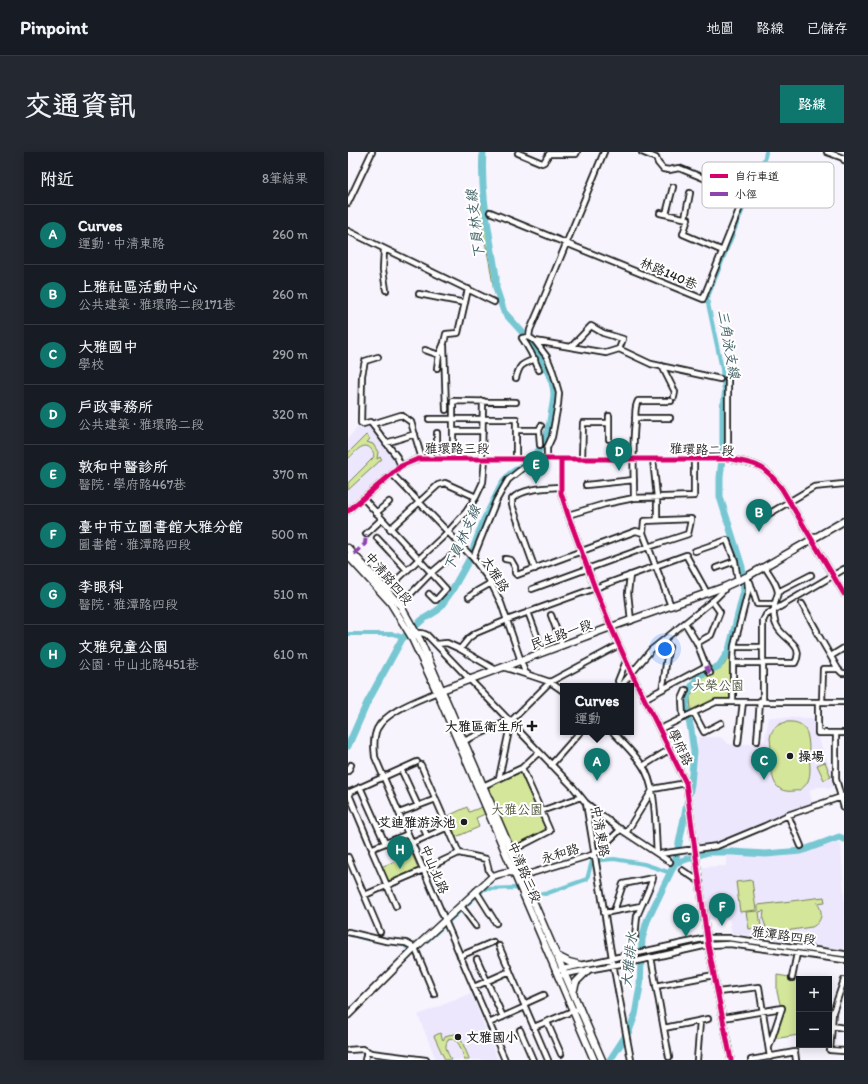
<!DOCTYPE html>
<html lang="zh-TW">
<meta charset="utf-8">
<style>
body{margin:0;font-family:Itim,"LXGW WenKai TC",sans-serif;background:#242831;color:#f1f3f6}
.controls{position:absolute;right:12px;bottom:12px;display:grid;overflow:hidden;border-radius:0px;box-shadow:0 2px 10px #0003}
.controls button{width:36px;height:36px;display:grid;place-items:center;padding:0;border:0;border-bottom:1px solid #363941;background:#171b24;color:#f1f3f6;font:20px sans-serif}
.you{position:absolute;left:317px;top:497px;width:14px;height:14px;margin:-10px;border:3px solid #fff;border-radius:50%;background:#1a73e8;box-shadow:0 0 0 6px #1a73e833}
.badge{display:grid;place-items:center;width:26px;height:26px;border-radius:50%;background:#0f766e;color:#fff;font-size:13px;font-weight:700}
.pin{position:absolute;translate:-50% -33px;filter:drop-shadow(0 1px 2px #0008)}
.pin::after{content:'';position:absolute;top:21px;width:14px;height:12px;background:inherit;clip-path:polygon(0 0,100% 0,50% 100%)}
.popup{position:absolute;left:212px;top:531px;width:74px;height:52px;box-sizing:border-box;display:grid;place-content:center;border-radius:0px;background:#171b24;filter:drop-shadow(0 1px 3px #0005);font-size:13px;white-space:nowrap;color:#9ea1a6}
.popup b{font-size:15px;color:#f1f3f6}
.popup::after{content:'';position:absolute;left:50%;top:100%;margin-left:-8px;border:8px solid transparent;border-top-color:#171b24}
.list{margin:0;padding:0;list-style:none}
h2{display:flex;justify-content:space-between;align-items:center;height:52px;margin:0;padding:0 16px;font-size:17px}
h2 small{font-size:13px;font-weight:400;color:#9ea1a6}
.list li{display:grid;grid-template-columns:26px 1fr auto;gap:12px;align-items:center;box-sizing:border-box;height:60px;padding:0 16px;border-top:1px solid #363941}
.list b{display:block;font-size:15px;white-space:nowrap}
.list p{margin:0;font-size:13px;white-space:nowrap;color:#9ea1a6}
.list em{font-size:13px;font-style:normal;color:#9ea1a6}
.map{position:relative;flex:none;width:496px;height:908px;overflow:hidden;border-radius:0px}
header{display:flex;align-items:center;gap:24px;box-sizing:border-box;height:56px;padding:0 20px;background:#171b24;border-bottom:1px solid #363941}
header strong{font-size:19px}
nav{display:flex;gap:22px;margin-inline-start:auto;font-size:14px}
.intro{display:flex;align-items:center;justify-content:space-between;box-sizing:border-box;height:96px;padding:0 24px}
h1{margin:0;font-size:28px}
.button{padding:10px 18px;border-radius:0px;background:#0f766e;color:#fff;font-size:14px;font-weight:700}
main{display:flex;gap:24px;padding:0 24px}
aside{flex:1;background:#171b24;border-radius:0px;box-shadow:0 2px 10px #0003}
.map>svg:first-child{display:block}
</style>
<header>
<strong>Pinpoint</strong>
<nav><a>地圖</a><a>路線</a><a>已儲存</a></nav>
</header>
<div class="intro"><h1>交通資訊</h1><a class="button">路線</a></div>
<main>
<aside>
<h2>附近<small>8筆結果</small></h2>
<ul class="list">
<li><span class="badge">A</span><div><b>Curves</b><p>運動 · 中清東路</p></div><em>260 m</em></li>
<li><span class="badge">B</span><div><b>上雅社區活動中心</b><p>公共建築 · 雅環路二段171巷</p></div><em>260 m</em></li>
<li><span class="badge">C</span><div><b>大雅國中</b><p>學校</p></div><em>290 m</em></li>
<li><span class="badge">D</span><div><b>戶政事務所</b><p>公共建築 · 雅環路二段</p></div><em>320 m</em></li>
<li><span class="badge">E</span><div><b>敦和中醫診所</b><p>醫院 · 學府路467巷</p></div><em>370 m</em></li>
<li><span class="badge">F</span><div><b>臺中市立圖書館大雅分館</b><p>圖書館 · 雅潭路四段</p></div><em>500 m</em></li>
<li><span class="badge">G</span><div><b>李眼科</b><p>醫院 · 雅潭路四段</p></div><em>510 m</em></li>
<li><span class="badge">H</span><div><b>文雅兒童公園</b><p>公園 · 中山北路451巷</p></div><em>610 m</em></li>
</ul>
</aside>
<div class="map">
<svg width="496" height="908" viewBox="0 0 496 908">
<rect width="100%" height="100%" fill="#f7f4fe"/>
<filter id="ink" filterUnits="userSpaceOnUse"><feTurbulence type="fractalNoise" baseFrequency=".025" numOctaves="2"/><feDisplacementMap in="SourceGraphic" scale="8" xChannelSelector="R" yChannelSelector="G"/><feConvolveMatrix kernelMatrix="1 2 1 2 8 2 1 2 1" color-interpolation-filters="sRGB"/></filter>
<g filter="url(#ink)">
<path fill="#ede7fd" d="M23 272 48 307 50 311 0 353V286L12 273 15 274Z
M421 565 468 566V581L488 630 485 633 484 636 479 637 478 635H471L461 638 465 652 368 690 350 693 344 641 350 585H372L381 592H409L417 587Z
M488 689 493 691 496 740V798L384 781 381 767 360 768 352 715 378 714V704L401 705 427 704 452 701 466 697Z
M123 841 150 908H88L70 863Z"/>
<path fill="#d3e69a" stroke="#78815b" d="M135 52 145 113 147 142 146 139 141 109 132 66 133 53Z
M18 283 22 287 19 290 25 292 30 300 29 307 32 305 34 307 0 338V331L25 306C26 303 26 300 23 297 15 288 6 302 0 307V301Z
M386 495 385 545 382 547H368L343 559 342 545 352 529 360 522 372 516 376 513Z
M439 570C462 568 461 588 461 605 462 613 463 622 460 629 457 635 452 639 446 639 424 642 424 623 423 608 423 600 423 593 422 586 424 576 429 572 439 570Z
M477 610 483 625 476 628 469 613Z
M172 620 198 678 165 694 139 635Z
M119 655 121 660 134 655 137 662 128 666 131 675 108 685 100 664Z
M64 702 71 718 40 731 33 715Z
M404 728 408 758 392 760 388 730Z
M476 745 477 750 469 751C476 760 474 770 464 775L410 783 409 776 418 775 415 767 416 759 411 760 413 775 401 777 398 760 410 759V753Z
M429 823 454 827H451V883L425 887 434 859 429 840Z
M92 881 95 888 98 884 100 883 107 882 109 883 112 885 121 906V908H116V906C113 897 112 889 102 886 94 894 100 900 103 908H97L86 884Z"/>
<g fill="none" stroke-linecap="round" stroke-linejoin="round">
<path stroke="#77c7d2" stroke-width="4" d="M375 253 376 239 374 217 359 147 397 52 417 5 418 0
M0 482H45L52 484 54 487
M180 739 197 742 239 727 244 709 266 707 296 712 323 721
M0 782 19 787
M80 788 136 737 166 736 171 737
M49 792 56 793 64 800"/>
<path stroke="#77c7d2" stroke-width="7" d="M135 0C132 42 142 83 148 125V136L156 160 174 180
M181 188C190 202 206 225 206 242 206 251 203 260 202 270 198 285 199 288 189 301
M0 594 19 551 54 487 74 468 90 458 103 440 121 408 136 368 153 334 161 323 179 310
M327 711 360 700H384L418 702 453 699 491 685 496 687
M262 908 281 879 287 863 292 834 294 787 299 769 327 711 343 632 346 600 343 578 338 554 340 540 348 528 358 520 371 514 381 498 396 439 394 415 372 345V326L375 297V253"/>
<g stroke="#1c1c1c" stroke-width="8">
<path id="minor" d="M479 0 495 6 496 8
M170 1 194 11 196 10 201 2H228L229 0
M0 51 24 0
M142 60 355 147 397 43 331 16 321 18 315 17 310 11 308 6 294 0
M312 61 340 67 335 82 375 99
M318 62 325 35
M337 66 342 41
M0 79 146 150
M36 97 35 118 38 138
M71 142 117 151
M181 185 182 178 192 155 256 0
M174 186 181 185 187 189 199 205 205 220 211 241 210 252 204 285 199 296V307
M174 186C181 196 186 206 191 218
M187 189 258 201 271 197 303 212 372 227
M96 193 98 258
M223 195 243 174 255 181 275 187 271 197
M77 198 91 203
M30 205 17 209 14 223 13 271 15 272 22 270 24 272 49 305 53 314
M314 214 327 240 326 245
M89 216 91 203 96 191 98 182 110 181 120 137
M168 226C172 212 173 213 187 207
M380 227V306
M261 264V271
M287 266H322
M81 267H168V307
M24 272 53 263 63 270 74 307
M168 278H191
M105 279H135
M38 291 67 282
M192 293 191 278 193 274
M89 307V281
M105 307V249L168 250
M134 307 135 249
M213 307V341L220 363 247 436 263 475 284 522 338 631 360 793 383 908
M234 307 235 271H261V287
M305 307 309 345V368
M44 322 125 406 142 429 153 451 173 509 177 520 181 523 202 530 215 539
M238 333 286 328
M15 346 98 437 88 448H87L81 442
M286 346C286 320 284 295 287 270 288 262 286 256 290 249H323
M0 359 53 314 70 307H383C391 309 400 310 408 313 419 317 427 328 434 337L496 442
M28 361 41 350
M220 363 257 352 286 346 346 344V306
M414 366 466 335 475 334 496 332
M42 377 90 333 97 331 128 345
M18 382 34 367
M29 386 59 418
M347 399 379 388 387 409 390 429
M125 406 148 349 160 328 171 319 188 307
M157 407 163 408 167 415V421L169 423 288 379 295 381
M368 416 387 409
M187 417 164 353V347C175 336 198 336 213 335
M282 423 280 441 283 469
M402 430 409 452H427
M39 437 100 380 118 360 128 345 135 330 137 307
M184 437 294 397 300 395 340 382 342 373 343 367 296 369 295 381 323 454
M430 440 463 423
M121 445 129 439 143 431
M454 452 469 479
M52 453 83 421 114 395
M180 460 195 500
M203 463 214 493
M468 479 490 517 494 521H496
M66 483C70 480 75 481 79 483L225 635 238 651 252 662 269 675 322 710
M349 491 363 483 372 460 364 449
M88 492 99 491 112 497 148 518
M386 495H415
M112 497 121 486 128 481 159 468 338 403 359 441
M483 504 496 496
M385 511H447C457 493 437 488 430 476 425 469 425 459 427 452 427 448 430 443 430 440 429 431 421 422 417 415
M358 514 362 521
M155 515 180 523
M272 534 270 529 278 509
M273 534 303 498 368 446 376 438V435
M314 537C318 523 317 509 321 495L316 488
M89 540C71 548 38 559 29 577 25 586 26 596 27 605L157 908
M296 547 358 514 349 491 337 471
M415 549V469L418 463 496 417
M385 550V511L386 494 400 440V435L399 425
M470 550V581H496
M474 550 475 517H490
M346 561 356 580 373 571
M335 566 334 547 338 538
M312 577 368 550H496
M265 580C275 591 286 601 294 613 309 633 307 676 309 701
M488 581V627L496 656
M116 589 156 571 162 570 202 530 271 493
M409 589 412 549
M390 591 395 550
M73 613 111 701
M203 613 232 580
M295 614 322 597
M53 617 70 654
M0 619 3 613
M151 626 162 574V570
M135 634 174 616 191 600
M12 635 37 691
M0 640 23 695 25 696
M0 641 69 610
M238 651 264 806 283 908
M193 659 233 645
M51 661 88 647
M440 663 453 694
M72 668 79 684
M278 681 305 637 338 631
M64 691 100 675
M25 696 24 699 48 754
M25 696 60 682
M163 699 202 679 174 616
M111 701 138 707 141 719 145 724
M311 702 369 694 417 674 440 663 496 644
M0 705 32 780
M334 718 352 730
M174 724 247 702 273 677
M128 739 148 771
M17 743 75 718 111 701
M113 754 128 774
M266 759 275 732 305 726 302 734 289 764 287 785
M256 761 293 754
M0 780 38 789 58 791 67 796 86 842
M151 794 200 908
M112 804 145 790
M303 805 321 905
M129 807 155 865
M208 820 215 817 359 786H381L496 802
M210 825 217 822 289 809 360 793 382 792 496 808
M444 826 449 801
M496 828 485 860 482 898 496 899
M308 834 366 823
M126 835 162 819
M370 840 411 835 422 905
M176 852 196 843
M375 866 434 856 421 895
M199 870 213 902
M141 871 177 855
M484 874 496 876
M186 875 232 856
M316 876 360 867
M172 878 185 908
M0 898 15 897 23 901 78 908
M17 908 19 899
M349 908 352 869
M403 908 447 900 448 908"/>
</g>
<g stroke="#1c1c1c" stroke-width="9">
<path id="major" d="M0 396 52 453 72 488 254 908
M0 404 42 450 63 484 89 540 246 908
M91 539 263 475 376 435 400 424 496 369
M209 804 221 810 233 813
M225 841 228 830 240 818
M0 863 67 796 145 724C153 721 162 718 169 722"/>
</g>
<use href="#minor" stroke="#fff" stroke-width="4.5"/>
<use href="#major" stroke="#fff" stroke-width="6"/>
<path stroke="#8e44ad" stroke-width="4" stroke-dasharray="8 4" stroke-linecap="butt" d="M6 402 17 392 18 382
M358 514 362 521"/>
<g stroke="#fff" stroke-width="8">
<path id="cycleway" d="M213 307V341L220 363 247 436 263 475 284 522 338 631 360 793 383 908
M0 359 53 314 70 307H383C391 309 400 310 408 313 419 317 427 328 434 337L496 442"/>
</g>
<use href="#cycleway" stroke="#d6006c" stroke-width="5"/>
</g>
</g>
<g fill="#1c1c1c" stroke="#fff" stroke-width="1.5">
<path d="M182 568h4v4h4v4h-4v4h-4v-4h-4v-4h4z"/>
<circle cx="442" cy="604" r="4"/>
<circle cx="116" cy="670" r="4"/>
<circle cx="110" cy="885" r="4"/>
</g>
<g text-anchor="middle" stroke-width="4" stroke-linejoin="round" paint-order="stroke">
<g font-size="13" fill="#1c1c1c" stroke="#fff">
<text transform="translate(321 121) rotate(23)" y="5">林路140巷</text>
<text x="109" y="301">雅環路三段</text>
<text transform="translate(354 297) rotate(2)" y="5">雅環路二段</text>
<text transform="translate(148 422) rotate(58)" y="5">大雅路</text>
<text transform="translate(41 426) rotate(49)" y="5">中清路四段</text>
<text transform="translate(213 482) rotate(-20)" y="5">民生路一段</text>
<text transform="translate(333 595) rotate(64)" y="5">學府路</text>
<text transform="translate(253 679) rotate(80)" y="5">中清東路</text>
<text transform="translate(212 701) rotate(-17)" y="5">永和路</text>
<text transform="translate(87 717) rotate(67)" y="5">中山北路</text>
<text transform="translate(177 720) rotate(67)" y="5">中清路三段</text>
<text transform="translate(436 783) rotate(8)" y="5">雅潭路四段</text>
</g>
<g font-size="13" fill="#535942" stroke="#fff">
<text x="370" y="538">大榮公園</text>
<text x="169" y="662">大雅公園</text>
</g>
<g font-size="13" font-weight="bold" fill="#1c1c1c" stroke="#fff" text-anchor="end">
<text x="175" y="579">大雅區衛生所</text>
<text x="450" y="609" text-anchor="start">操場</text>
<text x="108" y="675">艾迪雅游泳池</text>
<text x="118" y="890" text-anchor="start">文雅國小</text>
</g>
<g font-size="14" font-style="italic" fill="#406065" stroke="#fff">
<text transform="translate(127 72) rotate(-97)" y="5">下員林支線</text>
<text transform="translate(381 192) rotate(80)" y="5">三角泳支線</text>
<text transform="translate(114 386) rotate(-66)" y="5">下員林支線</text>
<text transform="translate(281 808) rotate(-84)" y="5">大雅排水</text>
</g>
</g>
<rect x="354" y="10" width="132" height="46" rx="6" fill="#fff" stroke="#bbb" stroke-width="1"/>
<rect x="362" y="22" width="18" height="4" fill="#d6006c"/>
<rect x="362" y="40" width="18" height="4" fill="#8e44ad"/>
<g font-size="11" fill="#1c1c1c">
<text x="387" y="28">自行車道</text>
<text x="387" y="46">小徑</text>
</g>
</svg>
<div class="controls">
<button>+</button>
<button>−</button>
</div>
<div class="you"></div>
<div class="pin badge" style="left:249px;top:629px">A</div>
<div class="popup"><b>Curves</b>運動</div>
<div class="pin badge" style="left:411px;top:380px">B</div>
<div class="pin badge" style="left:416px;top:628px">C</div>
<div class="pin badge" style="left:271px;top:319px">D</div>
<div class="pin badge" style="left:188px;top:332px">E</div>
<div class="pin badge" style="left:374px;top:774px">F</div>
<div class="pin badge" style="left:338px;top:785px">G</div>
<div class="pin badge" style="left:52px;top:717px">H</div>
</div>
</main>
